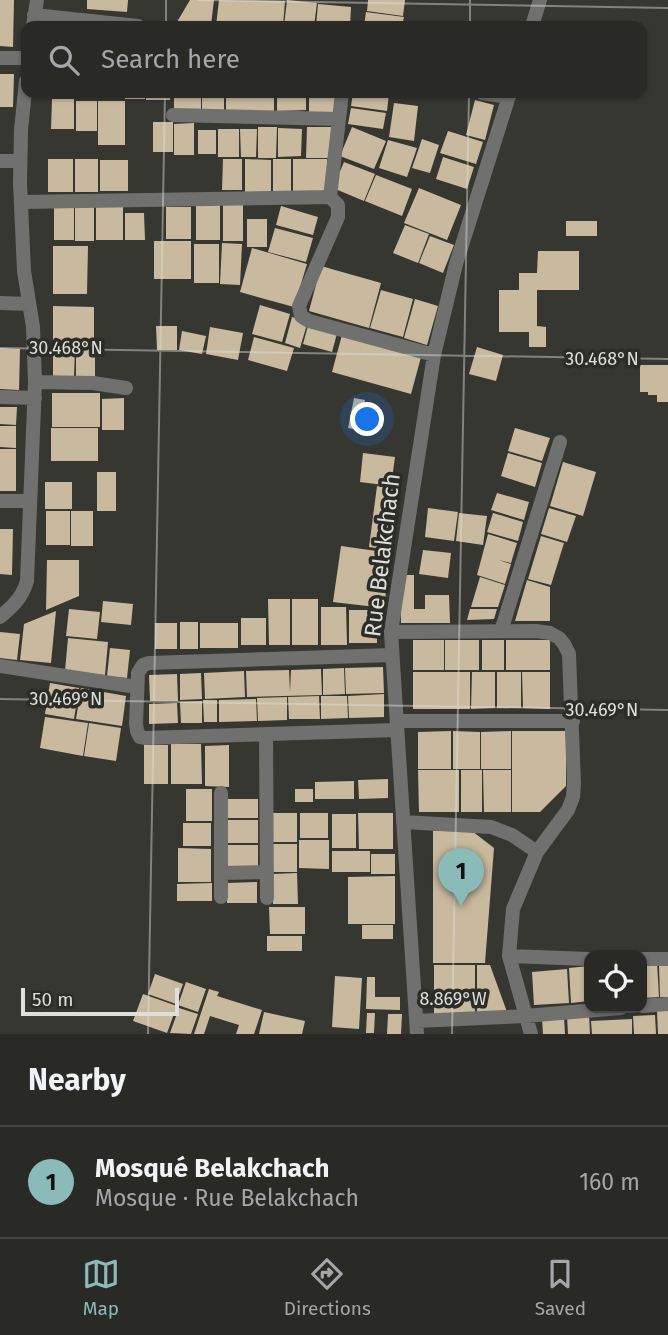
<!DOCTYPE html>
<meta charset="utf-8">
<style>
body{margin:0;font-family:"Fira Sans",sans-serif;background:#353532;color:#f1f3f6}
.controls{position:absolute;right:21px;bottom:21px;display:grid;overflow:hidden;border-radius:14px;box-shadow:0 2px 5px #0004}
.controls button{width:63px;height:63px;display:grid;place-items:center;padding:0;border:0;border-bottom:2px solid #454543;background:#292926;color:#f1f3f6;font:35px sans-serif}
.scale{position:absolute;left:21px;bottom:18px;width:158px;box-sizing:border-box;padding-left:7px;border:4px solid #dfdfdc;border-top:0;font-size:19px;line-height:24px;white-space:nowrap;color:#dfdfdc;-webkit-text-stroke:5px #2d2d28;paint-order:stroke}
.you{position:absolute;left:368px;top:420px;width:24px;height:24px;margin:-18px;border:5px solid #fff;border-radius:50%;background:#1a73e8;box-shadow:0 0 0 10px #1a73e833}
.badge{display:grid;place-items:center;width:46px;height:46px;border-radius:50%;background:#8bbbb9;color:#111;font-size:23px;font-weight:700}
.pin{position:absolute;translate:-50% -58px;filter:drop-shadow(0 2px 4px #0008)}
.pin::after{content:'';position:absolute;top:37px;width:24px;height:21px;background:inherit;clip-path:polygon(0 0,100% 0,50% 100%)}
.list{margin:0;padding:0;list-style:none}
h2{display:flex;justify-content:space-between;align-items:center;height:91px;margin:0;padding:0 28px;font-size:30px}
h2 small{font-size:23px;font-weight:400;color:#a5a6a7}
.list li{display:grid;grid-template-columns:46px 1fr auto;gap:21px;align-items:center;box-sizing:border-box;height:112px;padding:0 28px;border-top:2px solid #454543}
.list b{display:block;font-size:26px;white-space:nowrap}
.list p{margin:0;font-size:23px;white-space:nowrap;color:#a5a6a7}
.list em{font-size:23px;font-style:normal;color:#a5a6a7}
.icon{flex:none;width:38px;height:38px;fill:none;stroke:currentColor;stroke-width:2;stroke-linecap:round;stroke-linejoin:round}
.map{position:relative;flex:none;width:668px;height:1034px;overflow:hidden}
.search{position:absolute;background:#292926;box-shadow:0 2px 5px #0004;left:21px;right:21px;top:21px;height:77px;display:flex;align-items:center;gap:18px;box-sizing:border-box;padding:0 24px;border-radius:14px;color:#a5a6a7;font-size:26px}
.sheet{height:203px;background:#292926}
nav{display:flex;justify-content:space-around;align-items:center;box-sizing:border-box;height:98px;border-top:2px solid #454543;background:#292926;font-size:19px;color:#a5a6a7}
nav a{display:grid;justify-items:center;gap:4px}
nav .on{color:#8bbbb9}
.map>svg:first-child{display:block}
</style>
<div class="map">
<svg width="668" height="1034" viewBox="0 0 668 1034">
<rect width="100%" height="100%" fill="#373732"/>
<path fill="#c9ba9f" d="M0 0H14L13 47 0 46Z
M87 0H128L127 12 87 9Z
M190 0H214L211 25 177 22Z
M219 0 285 1 283 26H216Z
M287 0 317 3 314 26H284Z
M368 0H405L403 16 367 11Z
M318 4 351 7 350 26H316Z
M366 12 404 17 402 26H364Z
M0 74H14L13 107H0Z
M125 93H145V99H125Z
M146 93H170V100H146Z
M174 93H201V110H174Z
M202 93H224V111H202Z
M226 93H274V112H226Z
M277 93H306V110L277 111Z
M309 93H338V112H309Z
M353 93H389L387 111 351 106Z
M52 99H74V129H51Z
M475 100 494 105 485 140 466 135Z
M76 101H97V131H76Z
M98 101H125V145H98Z
M394 103 418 106 414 141 389 137Z
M351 108 386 113 383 129 348 124Z
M153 122H173V152H153Z
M194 123V155H174V124Z
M258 127H277L276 158H258Z
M307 127H333V158H306Z
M352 127 386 141 374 169 340 156Z
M278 128 302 129 301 156 278 157Z
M218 129H239V157H218Z
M240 129H257L256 157H241Z
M198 130H216V154H198Z
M448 131 483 142 476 164 440 153Z
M422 139 439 145 430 173 412 168Z
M388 140 417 148 407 177 379 168Z
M443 157 474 167 467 189 436 179Z
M48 159H73V192H48Z
M75 159H98V192H75Z
M223 159H242V190H222Z
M245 159 271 160V194H245Z
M273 159H291V194H273Z
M293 159H327V195L293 194Z
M100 160H128V191H100Z
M344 162 375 174 364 201 333 188Z
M376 175 412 189 402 216 365 201Z
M419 188 461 205 447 240 404 223Z
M223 203H243V241H223Z
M196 205H220V240H196Z
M54 206H74V240H54Z
M75 206 94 207V241H75Z
M281 206 318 217 313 235 276 225Z
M96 207H123V240H96Z
M166 207H191V239H166Z
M125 213H144L145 240H125Z
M247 219H267V247H247Z
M566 221H597V236H566Z
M405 225 429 234 418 263 393 253Z
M275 228 313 238 306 262 268 252Z
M430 236 454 245 443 273 419 263Z
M154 241H191V279H154Z
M222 243 242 244 240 285 220 284Z
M194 244H219V283H194Z
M53 246H88L87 294H53Z
M252 248 307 264 294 307 240 292Z
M538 251H579V290H537V326L546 327V347H529V332H499V290H519V273H537Z
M321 266 381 283 369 328 309 311Z
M381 290 413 299 403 337 370 328Z
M415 299 438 306 427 345 404 338Z
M260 305 290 314 282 342 252 334Z
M53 306 94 307V346H53Z
M292 317 308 321 300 348 285 343Z
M309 322 338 330 332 352 303 344Z
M156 326H177V350H157Z
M210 327 243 333 238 360 206 354Z
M182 331 206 336 202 354 179 350Z
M342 335 421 357 411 394 332 372Z
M254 337 294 348 287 371 248 360Z
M477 347 503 355 496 381 469 374Z
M0 348 20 349 19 390 0 389Z
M53 348H75L74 377H53Z
M76 348H95V377L76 376Z
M640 365H668V402H657V395H648V392H640Z
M52 393H100V427H52Z
M124 398V430H102V399Z
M354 398 365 400 359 430 348 428Z
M0 407H17L16 425 0 424Z
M0 426H16V448L0 447Z
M51 428H98V461H51Z
M515 428 550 438 542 461 508 451Z
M0 449H16V491H0Z
M363 453 395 457 391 486 360 482Z
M508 453 542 463 535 487 501 476Z
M563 462 596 472 583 516 550 506Z
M97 472H116V511H97Z
M45 482H72V509H45Z
M377 486 400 489 392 550 369 547Z
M497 493 529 502 524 520 491 510Z
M428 508 458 512 454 541 425 537Z
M549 508 576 516 567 542 541 534Z
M46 511H70V545H46Z
M71 511H93V546H71Z
M459 513 487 516 483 545 456 541Z
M493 513 523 522 518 541 487 532Z
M0 529H13L12 575 0 574Z
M488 534 517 543 511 563 499 560 511 564 505 584 477 575Z
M541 536 564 543 551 585 528 579Z
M341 546 391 553 384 608 333 602Z
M423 550 451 553 448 578 419 574Z
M47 560H79V596L46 610Z
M400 575H414V609H425V595H449L450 623H401Z
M480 577 505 585 498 607H471Z
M527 580 550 587V621H515Z
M268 599H290V645H269Z
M292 599H318V645H292Z
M103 601 133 604 131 625 101 622Z
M321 607H346L347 645H321Z
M69 609 100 612 97 639 66 636Z
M470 609H497L494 619 467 620Z
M349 610H377V643H349Z
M56 611 51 663 20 660 24 624Z
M241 618H266V645H241Z
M180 622H198V649H180Z
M155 623H177V649H155Z
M200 623H238V648H200Z
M0 632 20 634 17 660 0 658Z
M68 638 108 642 105 675 65 671Z
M413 640H444V670H413Z
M445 640H479V670H445Z
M482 640H504V670H482Z
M506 640H550V670H506Z
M110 648 130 650 127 678 107 676Z
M383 667 384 693 346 694 345 668Z
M344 668 345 694 323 695V669Z
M321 669 322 695 247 697 246 671 289 670 290 692 291 670Z
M244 671 245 697 205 699 204 673Z
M413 672H470V709H413Z
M472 672H495V708L471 709Z
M497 672H521V708H497Z
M522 672H550V709L523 708Z
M201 673 202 699 180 700V674Z
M177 674 178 701H150L149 675Z
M50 683 79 688 74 719 45 714Z
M81 688 126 696 122 726 76 719Z
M384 694V717L349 718 348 696Z
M319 696 320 719H289L288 697Z
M321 696H347L348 718 321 719Z
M287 697V720L258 721 257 698Z
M256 699 257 721 219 722V700Z
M203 700H217V722H204Z
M202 701V723H181L180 702Z
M177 703 178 723 149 724V704Z
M45 717 88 723 83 756 40 748Z
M89 723 121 728 116 761 84 756Z
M451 731V769H418V732Z
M453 731 480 732V769H453Z
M511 731V769H481V732Z
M512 731H566V786L540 812H512Z
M171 744H201L202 784H171Z
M144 745H168V784H144Z
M229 745V787L205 786V746Z
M418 770H459V812H419Z
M461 770H482V812H461Z
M483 770H511V812H484Z
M388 779V798L359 799 358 780Z
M354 781V799H315V782Z
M186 789H212V821H186Z
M295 789H313V802H295Z
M226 799H258V818H226Z
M273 813H297V842H273Z
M300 813H328V838H300Z
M358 813H393V849H359Z
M332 814H356V848H332Z
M226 820H258V843H226Z
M183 823H211V846H183Z
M433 831H472L494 848 485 963H433Z
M299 840H329V869L299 868Z
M273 844H297V872H273Z
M226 845H258V867H226Z
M178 848 211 849V882H178Z
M332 851H370V872H332Z
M371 854H395V874H371Z
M297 873 298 904H273V874Z
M395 876V924H348V877Z
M257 882V903H227V883Z
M212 883V901H177V884Z
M269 907H305V934H270Z
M362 925H393V939H362Z
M267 936H302V951H267Z
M657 962 659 997 642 998V963Z
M434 965H475V1017H434Z
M477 965H490L507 1012H477Z
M668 965V997H660L659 966Z
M589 966V1001L571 1003 569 968Z
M567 969 569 1003 534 1005 532 972Z
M155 974 183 984 176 1004 148 994Z
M335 976 362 978 359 1029 332 1027Z
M367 977H375V997H400V1010L366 1009Z
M186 982 206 989 198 1012 178 1005Z
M209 989 219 992 217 996 262 1010 254 1034H236L239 1025 210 1016 204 1034H194Z
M143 994 177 1006 167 1033 133 1021Z
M179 1008 198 1014 191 1034 170 1033Z
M668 1009V1034H658L657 1010Z
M264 1012 305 1021 302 1034H259Z
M367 1013H375L374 1033H366Z
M388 1014H402L401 1034H387Z
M589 1014 590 1034H568L567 1015Z
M655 1015 656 1034H634L633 1016Z
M564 1017 565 1034H543L542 1018Z
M632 1019V1034H592L591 1021Z"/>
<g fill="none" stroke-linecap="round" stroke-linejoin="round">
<path stroke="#70716e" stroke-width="14" d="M34 15 138 26
M33 26 37 0
M532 26 540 0
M0 58H26
M482 93 509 97
M173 115 339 119
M0 161H20
M330 197 342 93
M21 202 330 197 338 205V217L299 306 301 316 309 321 434 355
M0 303 29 304
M35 382 93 383 126 388
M0 397 35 398
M0 501H29
M0 617C13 606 22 598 27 581L35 382 33 327 24 271 20 183 21 130 26 81
M501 631 560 442
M391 632 536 631 550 633 559 638 564 644 569 654 574 784 573 797 568 810 537 852 513 909 509 956 589 959
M392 655 149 663 143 665 138 673 136 723 137 731 140 737 146 738 397 730
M0 666 137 687
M397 721H573
M266 734 267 898
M221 793V897
M403 822 491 827 512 835 537 852
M221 873 267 872
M509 956 531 1034
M642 959H668
M642 1006 668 1004
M416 1021 525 1016 621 1008
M417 1034 391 632 434 355 456 264 510 93"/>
</g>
<path fill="none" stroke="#dfdfdc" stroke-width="2" stroke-opacity="0.45" d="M197 0 668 8M166 26V0M470 26V0M0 348 668 359M0 699 668 710M148 1034 165 93M452 1034 469 93"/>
<g text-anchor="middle" stroke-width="7" stroke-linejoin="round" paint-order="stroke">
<g font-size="23" fill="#dfdfdc" stroke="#2d2d28">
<text transform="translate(382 555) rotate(-83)" y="8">Rue Belakchach</text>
</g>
</g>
<g font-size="18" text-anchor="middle" fill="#dfdfdc" stroke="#2d2d28" stroke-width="7" stroke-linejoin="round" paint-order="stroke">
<text x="66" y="354">30.468°N</text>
<text x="602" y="365">30.468°N</text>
<text x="66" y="705">30.469°N</text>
<text x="602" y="716">30.469°N</text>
<text x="453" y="1005">8.869°W</text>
</g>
</svg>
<div class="controls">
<button><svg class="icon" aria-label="locate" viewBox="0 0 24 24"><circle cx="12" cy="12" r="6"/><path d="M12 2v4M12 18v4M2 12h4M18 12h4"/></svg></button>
</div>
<div class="scale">50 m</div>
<div class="you"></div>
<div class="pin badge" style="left:461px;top:906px">1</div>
<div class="search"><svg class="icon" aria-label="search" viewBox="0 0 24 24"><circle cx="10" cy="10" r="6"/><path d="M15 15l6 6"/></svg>Search here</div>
</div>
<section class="sheet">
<h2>Nearby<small></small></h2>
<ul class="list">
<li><span class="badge">1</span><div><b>Mosqué Belakchach</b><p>Mosque · Rue Belakchach</p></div><em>160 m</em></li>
</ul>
</section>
<nav>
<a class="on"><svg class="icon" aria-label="map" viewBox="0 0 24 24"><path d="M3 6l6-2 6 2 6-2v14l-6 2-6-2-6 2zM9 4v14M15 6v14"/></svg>Map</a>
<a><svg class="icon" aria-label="directions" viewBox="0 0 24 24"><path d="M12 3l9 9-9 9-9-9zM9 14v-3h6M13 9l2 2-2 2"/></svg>Directions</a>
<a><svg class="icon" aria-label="saved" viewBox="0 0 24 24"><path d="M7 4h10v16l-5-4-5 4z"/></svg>Saved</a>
</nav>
